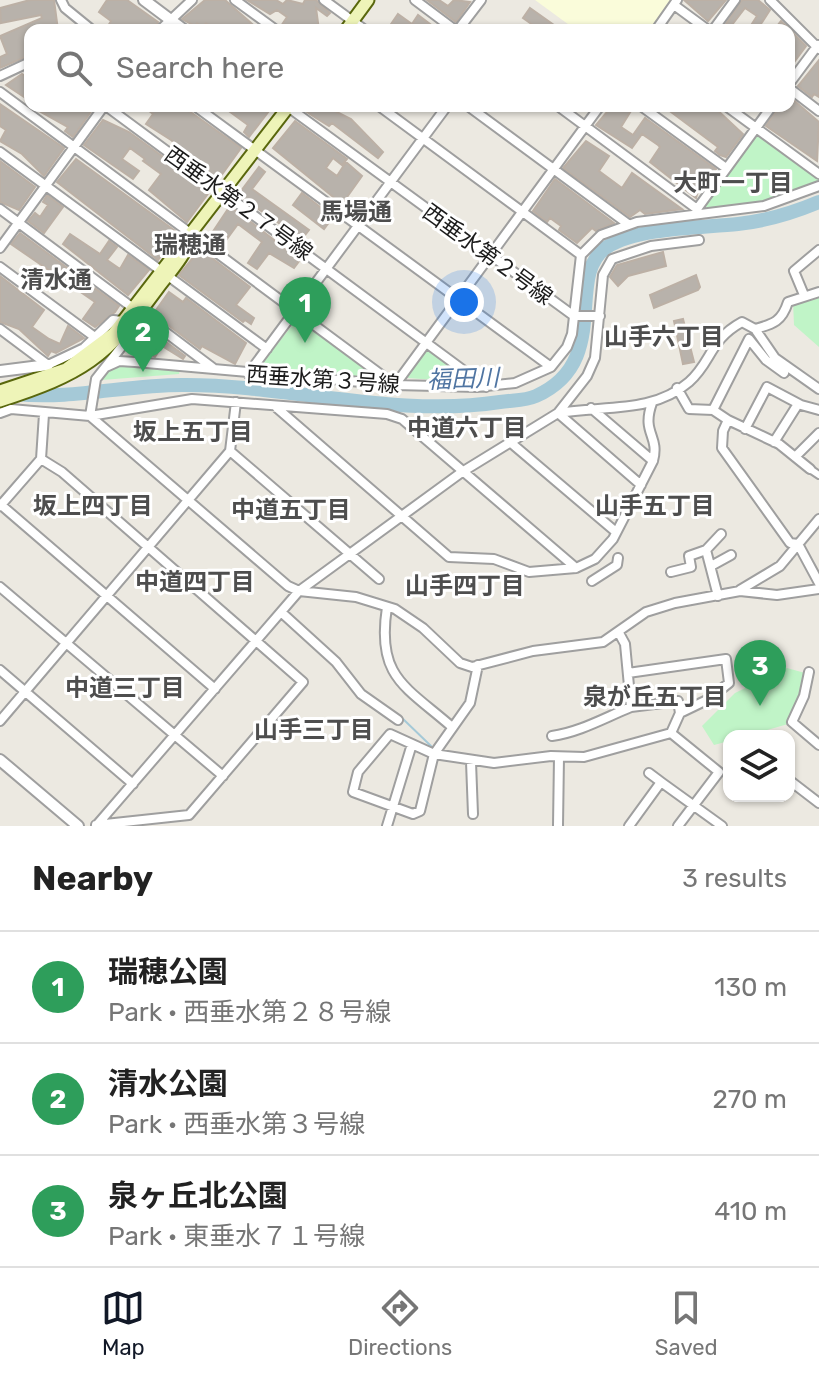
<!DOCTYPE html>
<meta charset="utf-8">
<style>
body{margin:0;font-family:Rubik,"Noto Sans JP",sans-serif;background:#f2f2f2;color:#222}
.controls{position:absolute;right:24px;bottom:24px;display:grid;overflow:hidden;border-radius:16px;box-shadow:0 2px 6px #0004}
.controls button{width:72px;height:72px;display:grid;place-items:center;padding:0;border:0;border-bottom:2px solid #e0e0e0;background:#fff;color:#222;font:40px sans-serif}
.you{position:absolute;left:464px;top:302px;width:28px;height:28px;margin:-20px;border:6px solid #fff;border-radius:50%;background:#1a73e8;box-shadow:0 0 0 12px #1a73e833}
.badge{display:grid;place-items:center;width:52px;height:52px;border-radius:50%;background:#111827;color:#fff;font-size:26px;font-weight:700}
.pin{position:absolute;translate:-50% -66px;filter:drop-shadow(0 2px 4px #0008)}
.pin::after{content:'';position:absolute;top:42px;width:28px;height:24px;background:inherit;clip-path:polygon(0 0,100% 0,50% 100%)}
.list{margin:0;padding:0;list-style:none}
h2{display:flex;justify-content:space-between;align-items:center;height:104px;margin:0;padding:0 32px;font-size:34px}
h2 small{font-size:26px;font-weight:400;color:#767676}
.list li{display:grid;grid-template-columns:52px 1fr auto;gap:24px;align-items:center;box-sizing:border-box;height:112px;padding:0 32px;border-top:2px solid #e0e0e0}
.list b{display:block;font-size:30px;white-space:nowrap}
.list p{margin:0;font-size:26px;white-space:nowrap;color:#767676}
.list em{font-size:26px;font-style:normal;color:#767676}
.icon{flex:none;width:44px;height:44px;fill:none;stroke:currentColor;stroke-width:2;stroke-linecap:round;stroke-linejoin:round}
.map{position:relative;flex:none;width:819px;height:826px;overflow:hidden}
.search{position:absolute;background:#fff;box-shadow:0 2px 6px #0004;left:24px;right:24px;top:24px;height:88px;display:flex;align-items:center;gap:20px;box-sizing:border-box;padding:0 28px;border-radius:16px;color:#767676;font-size:30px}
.sheet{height:440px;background:#fff}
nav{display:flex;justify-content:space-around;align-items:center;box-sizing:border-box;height:112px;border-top:2px solid #e0e0e0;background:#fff;font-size:22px;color:#767676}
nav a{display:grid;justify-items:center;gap:4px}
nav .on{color:#111827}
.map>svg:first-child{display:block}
</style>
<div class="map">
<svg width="819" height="826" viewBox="0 0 819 826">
<rect width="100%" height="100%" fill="#ece9e1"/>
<path fill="#fafcda" d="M535 0H672L650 30H576Z"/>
<path fill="#c0f4c7" d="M757 133 819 178V183L766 202 703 208Z
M819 297V347L794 325 793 302Z
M299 317 379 377 378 379 259 371 258 368Z
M429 348 475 381 474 383 408 378 406 375Z
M115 365 180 370 179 374 102 380 104 374Z
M787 668 805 673 804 689 788 724 747 736H729V741L714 745 702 726 735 693Z"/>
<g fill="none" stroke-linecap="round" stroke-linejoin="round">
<path stroke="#a5c9d7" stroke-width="2" d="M115 593 139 564
M401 717 431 746"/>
<path stroke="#a5c9d7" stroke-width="14" d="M16 394C73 400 129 384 186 385 289 385 396 418 500 402 512 400 525 401 536 396 614 361 563 276 607 247 639 227 700 228 738 224 766 221 793 213 819 202"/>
</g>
<path fill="#b8b2ab" stroke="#bcb0a5" stroke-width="2" d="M30 0H54L58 30H49V26L30 30V55L0 68V57L7 54 0 36 42 18 41 15 1 23 0 8Z
M107 0H127L158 22 153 30H113L108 26 111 21 99 12Z
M205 0H225L259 30H215L206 23 202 27 197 23 195 26 182 19Z
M247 0H276L283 4 287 0 303 4 305 0H316L330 13 327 16 316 8 319 30H285L281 26 287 17 277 10 270 14Z
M427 0H439L448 6 454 0 470 2 456 22Z
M684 0H726L708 21Z
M742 0H758L770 10 757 30H748L757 16 745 8 728 30H722Z
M530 8 561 30H540L523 18Z
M398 14 412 24 418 15 438 30H387Z
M781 21 806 46 789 69V30H774Z
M819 60V97L814 94 812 97 798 86Z
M30 70V101L6 85 22 74 25 76Z
M790 97 819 122 817 161 766 126 779 106H789Z
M0 104 64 148 44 176 22 154 0 141 6 130 0 126Z
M42 106H95L73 137 65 131 68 127 39 111Z
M143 106H182L241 148 218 180 171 140 146 124 153 114Z
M222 106H262L269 111 249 137 244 132 248 125Z
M307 106H325L351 119 383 152 378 158 332 123 329 126 316 118 304 110Z
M612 106H634L621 127 633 135 645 118 716 169 712 176 708 173 700 184 696 198 650 162 660 147 658 145 642 134 632 148 596 125Z
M663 106H713L743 134 726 157 720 155 715 151 718 147Z
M103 120 129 132 210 191 187 222 149 190 161 174 143 161 145 159 130 148 122 159 139 171 133 179 84 145Z
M295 121 347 159 342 165 333 158 326 168 337 176 346 162 362 176 342 204 273 148Z
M586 141 609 156 599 171 622 188 632 173 682 209 645 214 640 210 630 217 563 168Z
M76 159 178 233 158 260 57 182Z
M0 161 35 187 19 210 0 202Z
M259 167 265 172 252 189 309 230 302 239 238 195Z
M555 179 614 223 596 231 592 228 577 243 559 230 561 226 550 218 547 222 533 211Z
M302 193 333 217 324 229 293 205Z
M47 195 63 207 44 233 28 221 35 213 40 217 48 205 43 202Z
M230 206 300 260 294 268 269 253 257 269 248 263 262 242 238 224 221 247 216 243 220 238 212 233Z
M20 233 119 306 115 312 95 327 83 319 95 302 11 244Z
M70 234 100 254 109 241 117 247 107 260 120 269 128 255 149 270 128 295 63 244Z
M200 249 250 287 236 305 254 318 251 324 245 320 243 322 179 275Z
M663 252 666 266 628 276 618 286 610 277 617 265Z
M696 275 700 287 698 290 654 308 650 295Z
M0 276 44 310 32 327 49 339 60 344 68 326 84 338 56 353 51 351 48 356 19 329 0 322Z
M169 292 183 302 186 298 246 343 235 364 202 346 200 349 160 319 154 313Z
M683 319 694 362 683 364 674 321Z
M146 327 185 356 183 359 162 346 155 357 144 351 139 355 129 348Z"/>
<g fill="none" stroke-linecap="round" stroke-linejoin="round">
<g stroke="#9f9f9f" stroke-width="10">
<path id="pedestrian" d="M810 469 819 475"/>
</g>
<g stroke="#9f9f9f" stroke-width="12">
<path id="minor" d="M61 0 65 8 92 30
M235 0 276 30
M324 0 365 30
M415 0 455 30
M770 0 819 49
M674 5 708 30
M160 30 192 0
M458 30 481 0
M656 30 677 0
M713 30 735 0
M0 76 30 62
M789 84 818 45
M789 88 819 111
M0 92 395 385 600 106
M106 106 486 387
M195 106 551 367
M379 106 581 255
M468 106 628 224
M558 106 697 209
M641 106 726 168
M726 106 819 174
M288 107 574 316H600
M0 152 267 349
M0 209 133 308
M697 209 772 106
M0 248 104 106
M0 267 96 338
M804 295 794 271 819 250
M144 316 213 368
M145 317 96 379 90 416 288 586 299 591 356 597 395 609 423 628 460 663 472 667 533 651 603 642 646 612 675 603 740 591 777 595 819 589
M0 329 48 365 84 348 113 320 123 321
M755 329 775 358 819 389
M108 366 119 361 135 362 395 385 477 387 515 383 551 367 567 347 572 334 581 255 601 235 637 222 764 206 819 186
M248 374 447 106
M677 388 689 409 713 410 728 420 723 431 722 448 790 543 798 544 819 583
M236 402 230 451 379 579
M277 408 449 557 494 559 529 572 576 568 595 559 613 539 653 461C660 435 641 434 652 403
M591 408 653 461
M713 410 749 339 766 360 784 373
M0 413 11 409 90 416 192 399 387 414 402 419 576 568
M558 413C603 405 652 414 689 382 712 362 709 340 742 322L755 329C774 324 782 321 788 302L819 292
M558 413 641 485
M44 414 41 459 62 472 303 682 189 815 96 825
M728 420 779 444 810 469
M745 429 767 387 801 405 819 410
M510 442 616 532
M774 442 798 404
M795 457 819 433
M0 504 215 689
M0 506 41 459
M711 566 731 555
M671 572 691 567 689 556 706 550
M592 581 617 565 618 558
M0 587 223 776
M740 590 780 566 819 519
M718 596 706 550 721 534
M387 607C376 677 405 686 452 727
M281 612 336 662 361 694 398 720
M619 633 625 644 631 707 678 701 680 713 671 733
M478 665 470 703 434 754 420 811 413 814 353 792 358 772 390 734 434 754 494 763 551 756 584 757 671 733 719 772 678 826
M0 670 133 784
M809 672 804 696 792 722 819 745
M628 673 726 659 729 683 709 699 680 713
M0 721 230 451
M552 736C580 732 604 718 631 707
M471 762 473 814
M649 773 661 782
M789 780 819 803
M96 826 299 591 462 472 558 413 587 376 595 358 603 275 612 259 651 246 699 240
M387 826 412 744
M558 826 559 757
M629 826 661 782 722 826"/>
</g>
<g stroke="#9f9f9f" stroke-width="14">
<path id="tertiary" d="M144 0 184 30
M0 371 48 365
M0 760 78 826"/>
</g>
<g stroke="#59670d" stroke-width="15">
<path id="secondary" d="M346 30 368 0
M0 391 66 369 113 334 289 106
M0 401C83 374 106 359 158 288 171 271 185 256 192 236"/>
</g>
<use href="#pedestrian" stroke="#fff" stroke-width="6"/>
<use href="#minor" stroke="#fff" stroke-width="8"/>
<use href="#tertiary" stroke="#fff" stroke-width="10"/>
<use href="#secondary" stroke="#eef4b8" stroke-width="11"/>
</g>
<g text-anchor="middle" stroke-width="6" stroke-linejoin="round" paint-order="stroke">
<g font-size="22" fill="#1b1b1b" stroke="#fff">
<text transform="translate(239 203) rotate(36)" y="8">西垂水第２７号線</text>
<text transform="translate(488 254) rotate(36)" y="8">西垂水第２号線</text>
<text transform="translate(323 379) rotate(4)" y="8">西垂水第３号線</text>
</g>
<g font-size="24" font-weight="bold" fill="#4e4e4e" stroke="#fff">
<text x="733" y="191">大町一丁目</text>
<text x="356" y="220">馬場通</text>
<text x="190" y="253">瑞穂通</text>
<text x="56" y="288">清水通</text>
<text x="664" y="345">山手六丁目</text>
<text x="467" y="436">中道六丁目</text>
<text x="193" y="440">坂上五丁目</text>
<text x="93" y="514">坂上四丁目</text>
<text x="655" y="514">山手五丁目</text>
<text x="291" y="518">中道五丁目</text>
<text x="195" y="590">中道四丁目</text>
<text x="465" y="594">山手四丁目</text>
<text x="125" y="696">中道三丁目</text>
<text x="655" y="705">泉が丘五丁目</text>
<text x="314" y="738">山手三丁目</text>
</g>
<g font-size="24" font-style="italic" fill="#5075a2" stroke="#fff">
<text transform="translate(463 379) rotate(-2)" y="8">福田川</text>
</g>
</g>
</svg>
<div class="controls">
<button><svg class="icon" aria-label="layers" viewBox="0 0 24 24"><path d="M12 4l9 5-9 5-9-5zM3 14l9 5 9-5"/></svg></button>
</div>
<div class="you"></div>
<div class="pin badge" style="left:305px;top:343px;background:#2e9e5b">1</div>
<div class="pin badge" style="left:143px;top:372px;background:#2e9e5b">2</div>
<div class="pin badge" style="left:760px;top:706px;background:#2e9e5b">3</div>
<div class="search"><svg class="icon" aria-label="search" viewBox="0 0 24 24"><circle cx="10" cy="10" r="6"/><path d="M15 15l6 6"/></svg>Search here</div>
</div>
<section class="sheet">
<h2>Nearby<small>3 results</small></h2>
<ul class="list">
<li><span class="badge" style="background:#2e9e5b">1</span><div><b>瑞穂公園</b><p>Park · 西垂水第２８号線</p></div><em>130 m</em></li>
<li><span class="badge" style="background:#2e9e5b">2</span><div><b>清水公園</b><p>Park · 西垂水第３号線</p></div><em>270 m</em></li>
<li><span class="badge" style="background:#2e9e5b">3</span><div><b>泉ヶ丘北公園</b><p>Park · 東垂水７１号線</p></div><em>410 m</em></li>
</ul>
</section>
<nav>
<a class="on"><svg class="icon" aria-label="map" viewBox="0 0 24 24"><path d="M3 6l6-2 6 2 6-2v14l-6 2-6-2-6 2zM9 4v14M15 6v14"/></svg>Map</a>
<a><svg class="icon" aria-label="directions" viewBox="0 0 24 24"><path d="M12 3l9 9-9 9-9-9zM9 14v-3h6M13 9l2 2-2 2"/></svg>Directions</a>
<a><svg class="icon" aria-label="saved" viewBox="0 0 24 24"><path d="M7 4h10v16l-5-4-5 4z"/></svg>Saved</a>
</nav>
